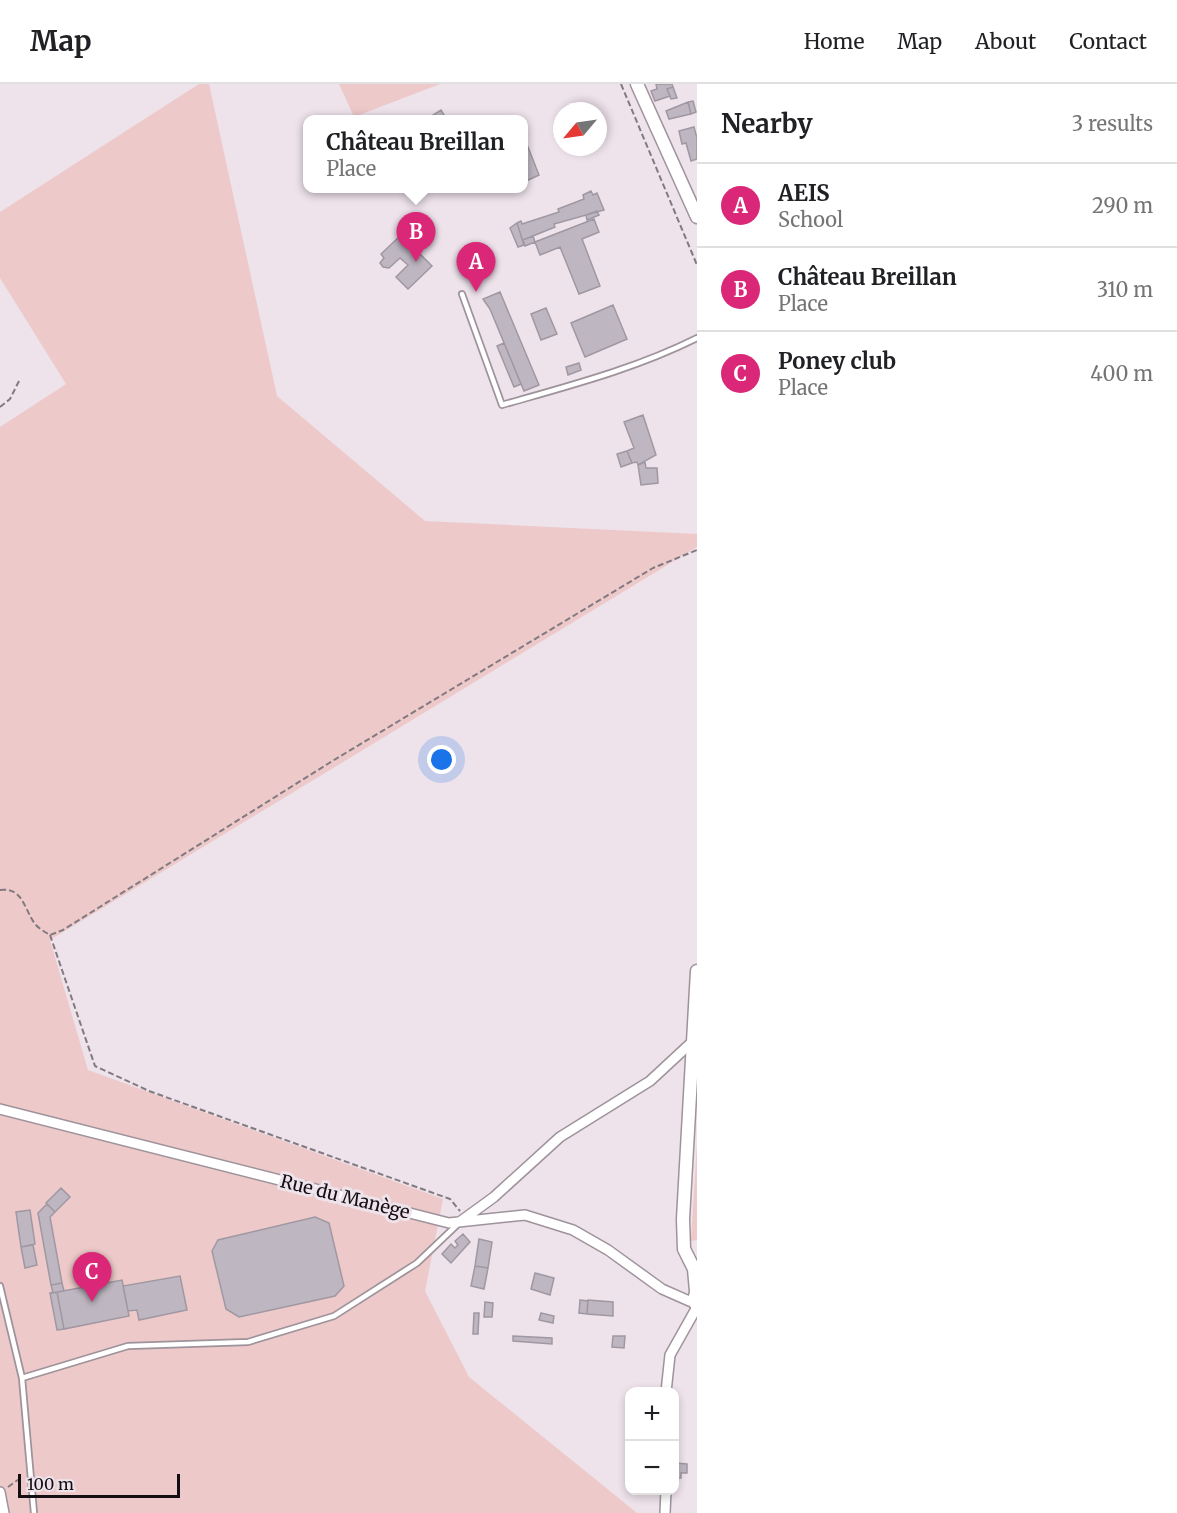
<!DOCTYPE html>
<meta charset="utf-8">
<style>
body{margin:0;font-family:Merriweather,serif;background:#f6f6f6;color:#202124}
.controls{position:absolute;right:18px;bottom:18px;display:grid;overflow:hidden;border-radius:12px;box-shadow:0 3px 9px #0003}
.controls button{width:54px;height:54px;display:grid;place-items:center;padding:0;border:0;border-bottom:2px solid #e0e0e0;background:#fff;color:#202124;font:30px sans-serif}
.compass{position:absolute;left:553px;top:18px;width:54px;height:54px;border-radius:50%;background:#fff;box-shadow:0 3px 9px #0003;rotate:241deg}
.scale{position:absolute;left:18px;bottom:15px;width:162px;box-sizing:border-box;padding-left:6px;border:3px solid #120e11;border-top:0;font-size:16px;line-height:21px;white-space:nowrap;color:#120e11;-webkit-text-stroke:4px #eee2eb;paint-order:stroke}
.you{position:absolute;left:442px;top:676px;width:21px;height:21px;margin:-15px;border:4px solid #fff;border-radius:50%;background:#1a73e8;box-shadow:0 0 0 9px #1a73e833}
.badge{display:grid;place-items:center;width:39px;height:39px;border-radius:50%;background:#db2777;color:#fff;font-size:20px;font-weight:700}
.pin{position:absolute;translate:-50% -50px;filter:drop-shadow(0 2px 3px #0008)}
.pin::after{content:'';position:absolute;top:32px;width:21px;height:18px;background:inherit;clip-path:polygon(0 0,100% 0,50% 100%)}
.popup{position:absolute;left:303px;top:31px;width:225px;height:78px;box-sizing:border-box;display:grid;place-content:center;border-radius:12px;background:#fff;filter:drop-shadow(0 2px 4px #0005);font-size:20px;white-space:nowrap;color:#757577}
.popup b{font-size:22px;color:#202124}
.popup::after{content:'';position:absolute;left:50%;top:100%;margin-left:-12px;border:12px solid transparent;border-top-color:#fff}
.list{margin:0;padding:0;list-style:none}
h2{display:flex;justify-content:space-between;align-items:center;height:78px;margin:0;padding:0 24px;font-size:26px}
h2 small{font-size:20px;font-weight:400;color:#757577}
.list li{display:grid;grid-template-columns:39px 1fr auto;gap:18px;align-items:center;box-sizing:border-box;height:84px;padding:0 24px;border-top:2px solid #e0e0e0}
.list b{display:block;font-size:22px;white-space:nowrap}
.list p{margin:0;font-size:20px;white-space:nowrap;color:#757577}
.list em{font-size:20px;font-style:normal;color:#757577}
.map{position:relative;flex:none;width:697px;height:1429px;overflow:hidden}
header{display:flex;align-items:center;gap:36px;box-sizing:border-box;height:84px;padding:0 30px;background:#fff;border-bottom:2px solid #e0e0e0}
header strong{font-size:28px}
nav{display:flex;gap:33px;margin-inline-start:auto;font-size:21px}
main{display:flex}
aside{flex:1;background:#fff}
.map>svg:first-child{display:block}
</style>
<header>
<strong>Map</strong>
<nav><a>Home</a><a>Map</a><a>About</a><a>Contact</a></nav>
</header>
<main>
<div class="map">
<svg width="697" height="1429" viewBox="0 0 697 1429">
<rect width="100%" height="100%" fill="#eee2eb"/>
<path fill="#edc9c9" d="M199 0H209L277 312 425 437 697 450V463L50 856 88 986 443 1115 425 1207 469 1293 637 1429H0V343L66 300 0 194V128Z
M339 0H440L354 33Z
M697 1059V1156L691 1157Z"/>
<path fill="#beb7c2" stroke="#9f98a2" stroke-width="1.5" d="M656 0H672L673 3 667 5 670 12 655 17 651 7 657 5Z
M673 3 677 14 671 15 667 5Z
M693 17 696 28 691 30 688 18Z
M688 18 691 30 669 35 666 27Z
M441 26 447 36H425Z
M694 43 697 54V75L691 77 686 59 682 60 679 47Z
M524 53 539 91 524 98Z
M591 107 593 111 597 109 604 126 554 140 555 143 523 156 524 161 517 139 521 137 522 140 559 128 558 125 584 115 583 111Z
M597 127 599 131 587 136 586 131Z
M594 135 599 148 582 155 600 202 579 210 560 163 540 171 535 158Z
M517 139 524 161 518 163 510 144Z
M401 151 406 156 412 155V162L432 182 408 205 396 193 408 181 400 174 389 184 383 183 380 179 384 174 381 170Z
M533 152 535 158 525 162 523 156Z
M500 208 539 301 524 307 490 225 483 215Z
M613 221 627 255 585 273 571 239Z
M546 224 557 250 541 256 531 230Z
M504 259 521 300 514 303 497 262Z
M579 279 581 286 568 291 566 283Z
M643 331 656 371 638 381 637 378 632 379 627 367 634 364 624 338Z
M627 367 632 379 621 383 617 370Z
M645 378 646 384H657L658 399 641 401 638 381Z
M61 1104 70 1113 55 1128 46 1119Z
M47 1120 55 1128 50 1133 62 1199 51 1201 38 1129Z
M30 1126 35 1160 21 1163 16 1128Z
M315 1133 329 1139 344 1202 335 1212 239 1233 226 1225 212 1167 218 1156Z
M463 1150 470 1158 451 1179 442 1170 451 1160 455 1164 458 1161 455 1157Z
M479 1155 492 1158 488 1184 475 1182Z
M33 1161 37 1181 25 1184 21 1163Z
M475 1182 488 1184 484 1205 471 1202Z
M535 1189 554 1194 550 1211 531 1205Z
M180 1192 187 1226 139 1236 137 1226 128 1227 123 1202Z
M122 1196 129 1232 64 1245 57 1208Z
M62 1199 64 1207 53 1209 51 1201Z
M57 1208 64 1245 57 1246 50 1209Z
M580 1216 588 1217 587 1230 579 1229Z
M588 1216 613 1218V1232L587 1230Z
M485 1218 493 1219 492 1233H484Z
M474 1229H479L478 1250H473Z
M541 1229 554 1232 553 1239 539 1236Z
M513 1252 552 1254V1260L513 1257Z
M613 1252H625L624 1264 612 1263Z
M675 1379 687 1380V1389H681V1394H674Z"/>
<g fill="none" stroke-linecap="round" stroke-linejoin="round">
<g stroke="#9e939b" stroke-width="8">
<path id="lane" d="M462 210 502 321C568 302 635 285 697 254
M0 1202 22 1294 34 1429
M22 1294 128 1262 248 1258 334 1232 417 1179 459 1139"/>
</g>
<g stroke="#9e939b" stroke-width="12">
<path id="street" d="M0 1025 449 1139 525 1131 573 1146 608 1166 662 1205 696 1220
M461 1137 494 1113 560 1053 650 997 691 959
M666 1308 670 1271 697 1223
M0 1408 4 1429
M665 1429 666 1406"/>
</g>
<g stroke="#9e939b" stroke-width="15">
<path id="secondary" d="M637 0 697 133
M697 1205 694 1216 697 1222
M696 1207 694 1185 684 1165 683 1135 697 887"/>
</g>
<path stroke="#827a80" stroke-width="2" stroke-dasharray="6 3" stroke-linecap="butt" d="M621 0 697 181
M0 323 10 315 19 297
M0 806C23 803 24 825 35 840 38 844 45 848 50 851L63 846 334 676 653 484 697 466
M50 851 95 982 149 1007 450 1115 460 1127
M8 1403 22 1393"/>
<use href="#lane" stroke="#fff" stroke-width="4.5"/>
<use href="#street" stroke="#fff" stroke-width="9"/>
<use href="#secondary" stroke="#fff" stroke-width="12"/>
</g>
<g text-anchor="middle" stroke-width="6" stroke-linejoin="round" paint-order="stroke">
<g font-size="18" fill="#120e11" stroke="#eee2eb">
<text transform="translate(345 1113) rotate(14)" y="6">Rue du Manège</text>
</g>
</g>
</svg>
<div class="controls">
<button>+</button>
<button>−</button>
</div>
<svg class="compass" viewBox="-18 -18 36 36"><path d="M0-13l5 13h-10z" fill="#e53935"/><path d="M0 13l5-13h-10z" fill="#757577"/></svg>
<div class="scale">100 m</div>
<div class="you"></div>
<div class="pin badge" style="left:476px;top:208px">A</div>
<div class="pin badge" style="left:416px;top:178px">B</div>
<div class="popup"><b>Château Breillan</b>Place</div>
<div class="pin badge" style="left:92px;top:1218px">C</div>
</div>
<aside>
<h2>Nearby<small>3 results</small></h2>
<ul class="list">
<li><span class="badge">A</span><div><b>AEIS</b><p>School</p></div><em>290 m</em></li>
<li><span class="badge">B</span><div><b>Château Breillan</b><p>Place</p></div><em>310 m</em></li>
<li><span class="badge">C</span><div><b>Poney club</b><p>Place</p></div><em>400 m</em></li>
</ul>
</aside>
</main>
